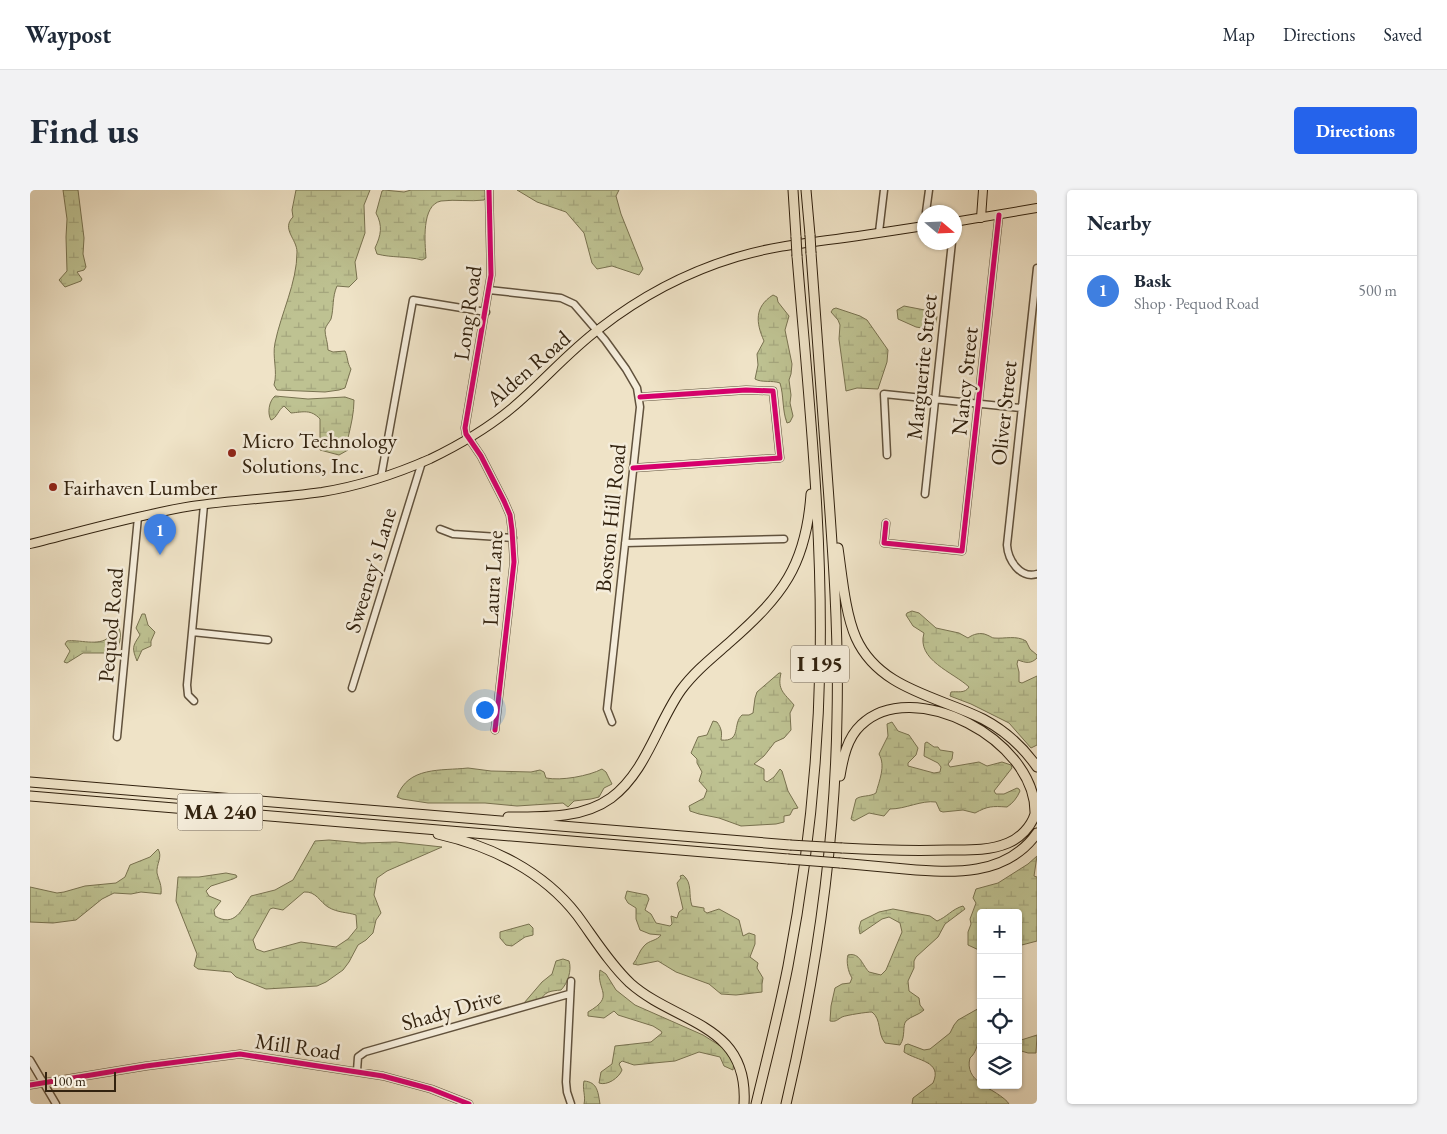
<!DOCTYPE html>
<meta charset="utf-8">
<style>
body{margin:0;font-family:"EB Garamond",serif;background:#f2f2f3;color:#1f2937}
.controls{position:absolute;right:15px;bottom:15px;display:grid;overflow:hidden;border-radius:5px;box-shadow:0 1px 4px #0004}
.controls button{width:45px;height:45px;display:grid;place-items:center;padding:0;border:0;border-bottom:1px solid #e0e1e3;background:#fff;color:#1f2937;font:25px sans-serif}
.compass{position:absolute;left:887px;top:15px;width:45px;height:45px;border-radius:50%;background:#fff;box-shadow:0 1px 4px #0004;rotate:109deg}
.scale{position:absolute;left:15px;bottom:12px;width:71px;box-sizing:border-box;padding-left:5px;border:2px solid #32220f;border-top:0;font-size:14px;line-height:18px;white-space:nowrap;color:#32220f;-webkit-text-stroke:4px #f5eddb;paint-order:stroke}
.you{position:absolute;left:454px;top:519px;width:18px;height:18px;margin:-12px;border:4px solid #fff;border-radius:50%;background:#1a73e8;box-shadow:0 0 0 8px #1a73e833}
.badge{display:grid;place-items:center;width:32px;height:32px;border-radius:50%;background:#2563eb;color:#fff;font-size:16px;font-weight:700}
.pin{position:absolute;translate:-50% -41px;filter:drop-shadow(0 1px 2px #0008)}
.pin::after{content:'';position:absolute;top:26px;width:18px;height:15px;background:inherit;clip-path:polygon(0 0,100% 0,50% 100%)}
.list{margin:0;padding:0;list-style:none}
h2{display:flex;justify-content:space-between;align-items:center;height:65px;margin:0;padding:0 20px;font-size:21px}
h2 small{font-size:16px;font-weight:400;color:#747a83}
.list li{display:grid;grid-template-columns:32px 1fr auto;gap:15px;align-items:center;box-sizing:border-box;height:70px;padding:0 20px;border-top:1px solid #e0e1e3}
.list b{display:block;font-size:19px;white-space:nowrap}
.list p{margin:0;font-size:16px;white-space:nowrap;color:#747a83}
.list em{font-size:16px;font-style:normal;color:#747a83}
.icon{flex:none;width:28px;height:28px;fill:none;stroke:currentColor;stroke-width:2;stroke-linecap:round;stroke-linejoin:round}
.map{position:relative;flex:none;width:1007px;height:914px;overflow:hidden;border-radius:5px}
header{display:flex;align-items:center;gap:30px;box-sizing:border-box;height:70px;padding:0 25px;background:#fff;border-bottom:1px solid #e0e1e3}
header strong{font-size:24px}
nav{display:flex;gap:28px;margin-inline-start:auto;font-size:18px}
.intro{display:flex;align-items:center;justify-content:space-between;box-sizing:border-box;height:120px;padding:0 30px}
h1{margin:0;font-size:35px}
.button{padding:12px 22px;border-radius:5px;background:#2563eb;color:#fff;font-size:18px;font-weight:700}
main{display:flex;gap:30px;padding:0 30px}
aside{flex:1;background:#fff;border-radius:5px;box-shadow:0 1px 4px #0004}
.map>svg:first-child{display:block}
</style>
<header>
<strong>Waypost</strong>
<nav><a>Map</a><a>Directions</a><a>Saved</a></nav>
</header>
<div class="intro"><h1>Find us</h1><a class="button">Directions</a></div>
<main>
<div class="map">
<svg width="1007" height="914" viewBox="0 0 1007 914">
<defs>
<pattern id="wetland-marsh" width="20" height="14" patternUnits="userSpaceOnUse" patternTransform="scale(1.25)"><rect width="20" height="14" fill="#bec292"/><path d="M1 5h8M5 5V1M11 12h8M15 12V8" fill="none" stroke="#a4a67d"/></pattern>
</defs>
<rect width="100%" height="100%" fill="#efe3c7"/>
<filter id="stains"><feTurbulence type="fractalNoise" baseFrequency=".004" numOctaves="4"/><feColorMatrix values="0 0 0 0 .2 0 0 0 0 .09 0 0 0 0 .02 0 0 0 .5 -.17"/></filter>
<radialGradient id="worn" r=".72"><stop offset=".6" stop-color="#630" stop-opacity="0"/><stop offset="1" stop-color="#630" stop-opacity=".3"/></radialGradient>
<path fill="url(#wetland-marsh)" stroke="#787250" fill-rule="evenodd" d="M33 0H48L54 48 53 64 56 77 54 80 47 82 52 89 51 91 35 97 29 90 37 81 36 47 37 29Z
M266 0H340L334 15 335 43 325 72 327 89 319 97 307 96C302 107 304 118 301 129 299 133 296 135 295 140 295 146 298 153 298 160L303 162 315 161C318 167 317 173 321 179L315 198 309 200 295 202 247 200 244 195C248 181 242 167 245 153 251 123 267 93 267 62 267 49 251 39 263 27L262 20Z
M354 0 374 2 381 0H458V4L454 10C440 12 426 9 411 11 391 15 395 53 396 68L392 70C377 66 362 68 347 64L345 58C351 45 353 36 346 23L352 1Z
M487 0H589L586 6 591 24 613 79 609 85 582 76 567 79 562 73 554 43 536 22 507 12Z
M743 105 747 107 748 112 759 126 755 140 762 174 761 184 759 190 761 205 760 213 763 226 760 232 757 233C752 220 754 206 750 193 742 190 732 193 725 189L728 175 727 164 734 151C726 133 724 117 743 105Z
M874 116 905 122 907 127 904 140 886 137 868 129 867 120Z
M806 118 830 126 837 130 858 160 857 172 848 199 827 198 816 201 809 149 810 135 808 130 801 122 803 119Z
M245 206 278 209 315 207 324 210C324 223 321 235 318 248 318 252 319 256 318 260L309 265 290 260V229C281 219 273 222 261 223L254 216C248 220 247 228 241 230 237 223 239 211 245 206Z
M882 421 889 423 906 438 929 443 938 448C943 444 951 442 957 445 960 446 962 448 964 448 975 449 986 445 996 451L1000 459 1007 465V468C1001 474 996 473 988 470L987 474 989 482V492L992 493 1007 486V555L1001 558 979 533 941 514 920 506 921 502C927 501 935 504 939 497 923 482 886 470 894 443L883 436 876 425 877 423Z
M112 424H115L118 435 125 442 121 451V456L112 460 107 471C102 458 102 457 110 445L106 438Z
M86 437 89 438C92 445 90 457 84 463H53L37 473 34 472 40 461 35 454 37 451C48 449 69 457 79 447 82 445 83 441 86 437Z
M749 483H751C747 500 754 503 764 515L760 523 761 540 754 548 745 552 734 566 724 574 734 579V590L737 592 744 587 750 579 752 581 758 601 768 618 763 619 760 625 754 626V632L746 634 711 636 689 628 669 624 660 621 659 616 674 608 677 600 669 591 672 582 667 573V569L661 563 668 547 677 545 683 531 687 532C692 539 692 543 691 550 712 552 702 534 712 525H719L723 523 725 508 727 502Z
M862 532 868 541 879 545 888 558 886 565 878 573V576L904 583 910 582 911 577 908 573 894 566 895 553 897 552 904 557H908L910 560 923 562 922 569 918 574 920 577 949 572 957 576 972 572 981 575 982 578 964 601 966 604H974L987 598 989 599 990 601C987 608 983 613 977 617 962 616 958 616 945 623L933 620 913 622 910 621 906 612C891 610 876 619 860 619L854 626 839 623 824 631 821 629 826 609C831 605 840 607 846 603 849 591 856 576 849 564L858 546 857 534Z
M438 578 461 581 501 582 510 580 514 582 516 588C531 591 559 586 572 579L576 582 582 594 574 598 569 607 561 609 544 611 538 617 533 613 487 616 455 613H398L372 609 367 607C378 576 411 581 438 578Z
M299 650 332 653 366 652 412 657 357 681 347 688 344 705 351 723 346 730 343 743 336 750 328 755 319 772 313 780 296 792 287 796 236 799 206 787 201 782 168 779 164 776 167 764 146 711 148 687H169L196 683 206 685 207 687 203 689 181 696 176 701 179 706 191 711 184 720 185 726C205 738 212 719 221 706L245 700 263 690 285 651ZM274 702C286 701 290 712 298 717 308 723 317 722 326 725L327 738 318 749 306 757 271 752 234 762 226 759 223 750 240 719 243 718 253 720Z
M128 659C133 667 126 674 127 683 129 691 132 695 131 704L111 702 101 704 84 703 72 709 46 730 23 733 0 732V697L27 703 34 702 55 696 86 693 95 687 100 675 120 667Z
M1007 666 1004 686 1007 687V751L988 756V723H951V761L938 755V742L941 734 940 729 946 713 943 708 946 699 968 693 998 674Z
M653 685C663 693 658 705 662 716L674 718V721L677 723 689 719 709 730 713 746 719 743 725 745V754L720 767 728 773 727 778 733 788 732 794V802L706 805 691 804 679 794 646 782 628 771 608 775 603 774C608 768 609 761 614 756 619 750 627 751 631 745L620 744 610 740 606 729V718L598 713 595 708 597 701 617 705 619 709 615 720 621 724 626 733 640 736 642 734 641 726 647 728 649 722 653 719 647 693 651 688 650 686Z
M933 716 935 719 915 734 908 747 886 767 884 771V778L878 791 879 801 889 808 890 815 894 820C889 825 881 826 876 831 872 836 876 846 870 855L855 853C847 843 852 830 842 822 837 822 817 825 812 827 807 830 806 832 800 831L801 816 805 798 812 794 820 793 822 788C818 782 816 771 818 765 830 762 832 775 839 782L851 785 856 780 872 742 870 733 859 727 852 729 830 744 829 738 831 731 849 722 863 719 900 726 907 731C917 727 922 719 933 716Z
M499 734 503 738V745L495 747 482 756 476 755 470 748V742Z
M533 769 539 771C542 780 538 793 531 800 521 801 514 801 510 812L494 815V813L512 792 522 784 526 771Z
M570 780 576 784 586 800 605 815 673 845 692 857 704 870 703 880 694 876 690 867 669 862 645 871 624 873 604 875 592 871 589 874 592 880C589 888 577 896 569 893L571 882 582 874 585 856 621 852 632 843 631 841 623 836 588 825 584 821 574 828 558 826V822C586 806 566 801 570 780Z
M951 817C951 831 951 859 940 868 937 879 942 888 951 893V895C957 897 976 908 979 914H882L883 908 903 893C913 871 887 871 874 862L875 855 878 854 894 860 900 859 920 843 924 835 928 830Z
M1007 845 1006 863H998L988 860V851Z
M554 891C568 892 568 903 570 914H554C556 906 552 899 554 891Z"/>
<g fill="none" stroke-linecap="round" stroke-linejoin="round">
<g stroke="#61523d" stroke-width="9">
<path id="minor" d="M459 0 461 85 435 238 436 244 451 266 474 311 480 325 482 340 484 372 465 540
M896 22 899 0
M849 42 854 0
M459 100 531 108 544 114 575 150 596 179 607 198 610 217 577 519 582 532
M857 265 854 204 991 218
M603 278 750 268 743 201 716 200 610 207
M351 287 383 110 456 122
M895 304 922 52
M856 333 854 353 932 361 969 25
M410 339 423 344 483 348
M595 353 754 349
M1007 384C990 389 978 370 977 355L1007 78
M162 442 238 450
M322 498 392 272
M164 511 158 505 157 495 174 315
M87 547 108 327
M541 791 536 892 537 902 541 914
M0 870 26 914
M327 881 328 867 335 862 539 804
M0 895 116 876 210 864 353 886 401 899 439 914"/>
</g>
<g stroke="#32220f" stroke-width="10">
<path id="major" d="M951 28 953 0
M924 32 1007 18
M0 354C53 341 107 325 162 316 205 310 249 308 292 302 329 296 366 284 400 269 429 255 458 238 482 218 512 193 538 162 569 139 610 107 657 82 707 67 736 58 767 54 798 50 830 46 862 41 894 36"/>
</g>
<g stroke="#32220f" stroke-width="11">
<path id="highway" d="M763 0 766 47
M776 0 780 45
M808 358C812 385 815 423 826 448 849 499 907 506 953 529 974 540 993 557 1007 577
M810 586C813 568 817 548 831 535 882 485 1007 550 1005 624 1001 637 990 648 978 653 959 661 938 660 918 660 882 661 847 660 812 658
M0 592 760 655
M0 606 758 669
M478 627C513 627 552 629 581 608 616 582 627 534 651 500 665 481 683 467 700 452 752 406 776 376 781 304
M408 644C461 656 513 681 547 725 564 748 579 773 600 793 646 834 719 833 714 914
M810 673C832 675 854 677 875 679 922 683 976 687 1007 643
M726 914C737 868 749 822 758 776 777 676 788 575 790 473 793 338 778 201 767 66
M756 914C786 786 805 659 807 527 809 445 803 363 797 282 792 209 786 136 781 63"/>
</g>
<use href="#minor" stroke="#f5eddb" stroke-width="6"/>
<use href="#major" stroke="#efe3c7" stroke-width="8"/>
<use href="#highway" stroke="#efe3c7" stroke-width="9"/>
<g stroke="#32220f" stroke-width="11" stroke-linecap="butt">
<path id="highway-bridge" d="M780 45 781 63
M766 47 767 66
M760 655 812 658
M758 669 810 673"/>
</g>
<use href="#highway-bridge" stroke="#efe3c7" stroke-width="9"/>
<g stroke="#f5eddb" stroke-width="8">
<path id="cycleway" d="M459 0 461 85 435 238 436 244 451 266 474 311 480 325 482 340 484 372 465 540
M603 278 750 268 743 201 716 200 610 207
M856 333 854 353 932 361 969 25
M0 895 116 876 210 864 353 886 401 899 439 914"/>
</g>
<use href="#cycleway" stroke="#d6006c" stroke-width="5"/>
</g>
<g fill="#8f2418" stroke="#f5eddb" stroke-width="2">
<circle cx="202" cy="263" r="5"/>
<circle cx="23" cy="297" r="5"/>
</g>
<g text-anchor="middle" stroke-width="5" stroke-linejoin="round" paint-order="stroke">
<g fill="#f5eddb" stroke="#6c5f4c" stroke-width="1">
<rect x="761" y="455.5" width="58" height="37" rx="4"/>
<rect x="147.5" y="603.5" width="85" height="37" rx="4"/>
</g>
<g font-size="21" font-weight="bold" fill="#32220f">
<text x="790" y="481">I 195</text>
<text x="190" y="629">MA 240</text>
</g>
<g font-size="22" fill="#32220f" stroke="#f5eddb">
<text transform="translate(437 123) rotate(-82)" y="8">Long Road</text>
<text transform="translate(891 177) rotate(-84)" y="8">Marguerite Street</text>
<text transform="translate(498 178) rotate(-41)" y="8">Alden Road</text>
<text transform="translate(934 191) rotate(-84)" y="8">Nancy Street</text>
<text transform="translate(973 223) rotate(-84)" y="8">Oliver Street</text>
<text transform="translate(580 328) rotate(-84)" y="8">Boston Hill Road</text>
<text transform="translate(340 380) rotate(-73)" y="8">Sweeney's Lane</text>
<text transform="translate(462 388) rotate(-87)" y="8">Laura Lane</text>
<text transform="translate(80 435) rotate(-85)" y="8">Pequod Road</text>
<text transform="translate(421 819) rotate(-16)" y="8">Shady Drive</text>
<text transform="translate(268 856) rotate(8)" y="8">Mill Road</text>
</g>
<g font-size="22" fill="#32220f" stroke="#f5eddb" text-anchor="start">
<text x="212" y="258">Micro Technology<tspan x="212" dy="25">Solutions, Inc.</tspan></text>
<text x="33" y="305">Fairhaven Lumber</text>
</g>
</g>
<rect width="100%" height="100%" filter="url(#stains)"/>
<rect width="100%" height="100%" fill="url(#worn)"/>
</svg>
<div class="controls">
<button>+</button>
<button>−</button>
<button><svg class="icon" aria-label="locate" viewBox="0 0 24 24"><circle cx="12" cy="12" r="6"/><path d="M12 2v4M12 18v4M2 12h4M18 12h4"/></svg></button>
<button><svg class="icon" aria-label="layers" viewBox="0 0 24 24"><path d="M12 4l9 5-9 5-9-5zM3 14l9 5 9-5"/></svg></button>
</div>
<svg class="compass" viewBox="-18 -18 36 36"><path d="M0-13l5 13h-10z" fill="#e53935"/><path d="M0 13l5-13h-10z" fill="#747a83"/></svg>
<div class="scale">100 m</div>
<div class="you"></div>
<div class="pin badge" style="left:130px;top:365px;background:#3f7fe0">1</div>
</div>
<aside>
<h2>Nearby<small></small></h2>
<ul class="list">
<li><span class="badge" style="background:#3f7fe0">1</span><div><b>Bask</b><p>Shop · Pequod Road</p></div><em>500 m</em></li>
</ul>
</aside>
</main>
